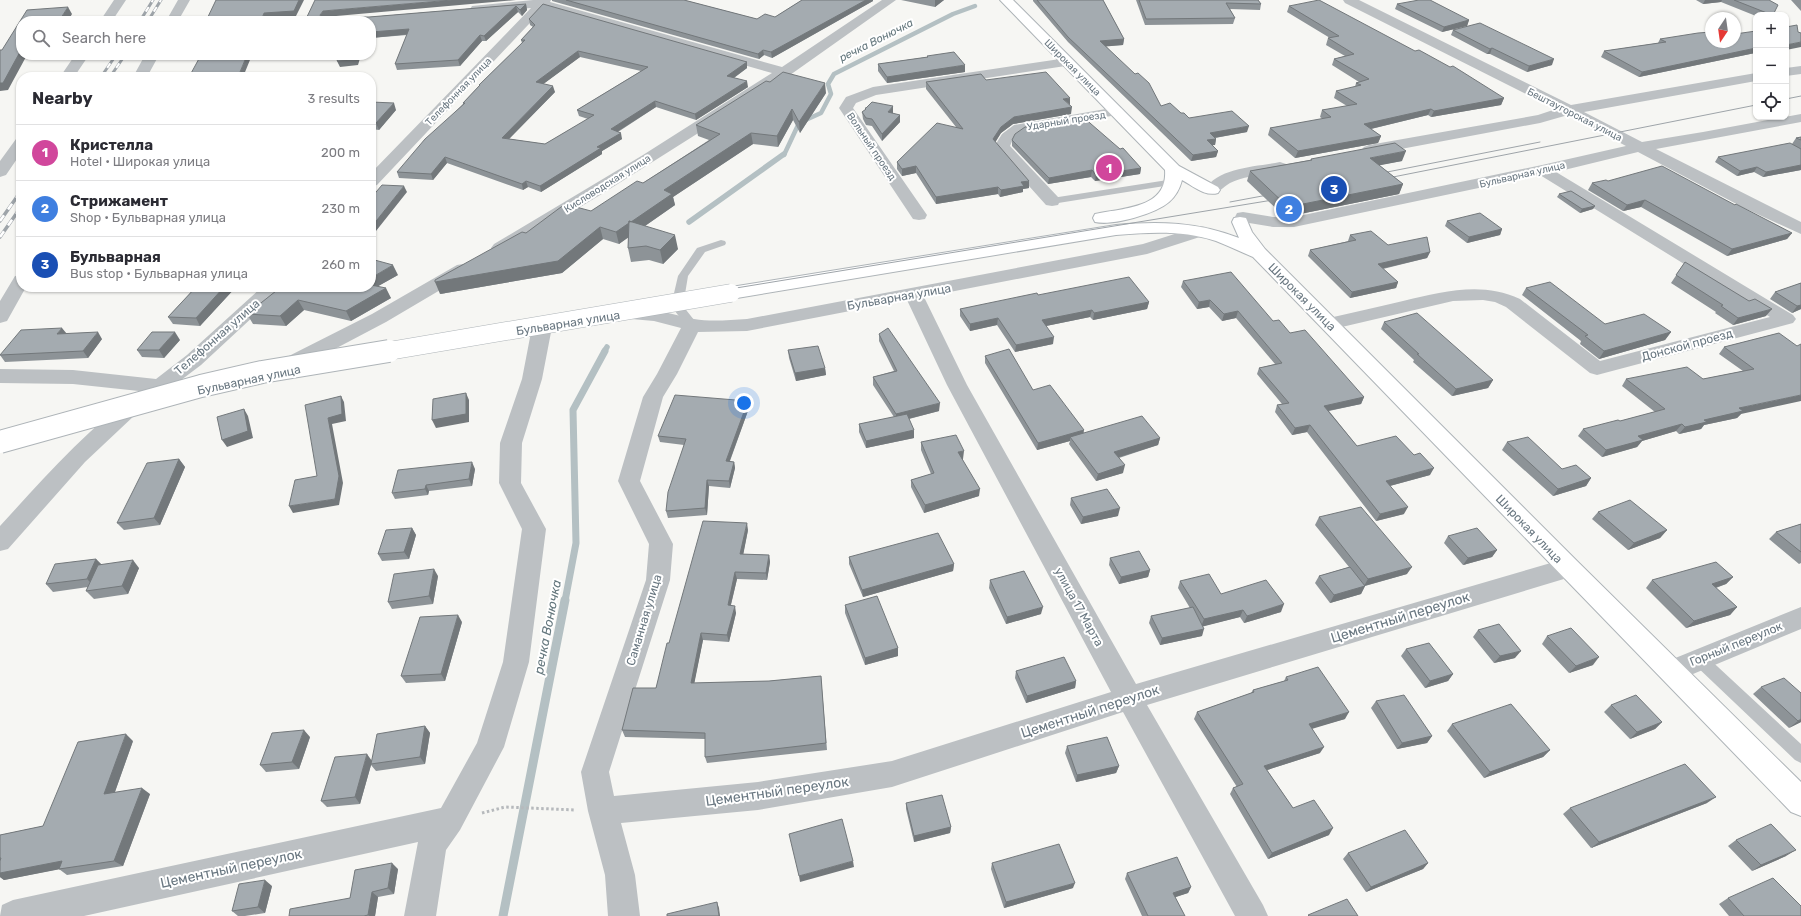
<!DOCTYPE html>
<meta charset="utf-8">
<style>
body{margin:0;font-family:Rubik,sans-serif;background:#f2f2f3;color:#2b2b33}
.controls{position:absolute;right:12px;top:12px;display:grid;overflow:hidden;border-radius:8px;box-shadow:0 1px 3px #0004}
.controls button{width:36px;height:36px;display:grid;place-items:center;padding:0;border:0;border-bottom:1px solid #e1e1e2;background:#fff;color:#2b2b33;font:20px sans-serif}
.compass{position:absolute;left:1705px;top:12px;width:36px;height:36px;border-radius:50%;background:#fff;box-shadow:0 1px 3px #0004;rotate:193deg}
.you{position:absolute;left:744px;top:403px;width:14px;height:14px;margin:-10px;border:3px solid #fff;border-radius:50%;background:#1a73e8;box-shadow:0 0 0 6px #1a73e833}
.badge{display:grid;place-items:center;width:26px;height:26px;border-radius:50%;background:#b45309;color:#fff;font-size:13px;font-weight:700}
.pin{position:absolute;translate:-50% -50%;border:2px solid #fff;box-shadow:0 1px 4px #0006}
.list{margin:0;padding:0;list-style:none}
h2{display:flex;justify-content:space-between;align-items:center;height:52px;margin:0;padding:0 16px;font-size:17px}
h2 small{font-size:13px;font-weight:400;color:#7c7c81}
.list li{display:grid;grid-template-columns:26px 1fr auto;gap:12px;align-items:center;box-sizing:border-box;height:56px;padding:0 16px;border-top:1px solid #e1e1e2}
.list b{display:block;font-size:15px;white-space:nowrap}
.list p{margin:0;font-size:13px;white-space:nowrap;color:#7c7c81}
.list em{font-size:13px;font-style:normal;color:#7c7c81}
.icon{flex:none;width:22px;height:22px;fill:none;stroke:currentColor;stroke-width:2;stroke-linecap:round;stroke-linejoin:round}
.map{position:relative;flex:none;width:1801px;height:916px;overflow:hidden}
.search{position:absolute;background:#fff;box-shadow:0 1px 3px #0004;left:16px;top:16px;width:360px;height:44px;display:flex;align-items:center;gap:10px;box-sizing:border-box;padding:0 14px;border-radius:16px;color:#7c7c81;font-size:15px}
.panel{position:absolute;background:#fff;box-shadow:0 1px 3px #0004;left:16px;top:72px;width:360px;height:220px;border-radius:16px}
.map>svg:first-child{display:block}
</style>
<div class="map">
<svg width="1801" height="916" viewBox="0 0 1801 916">
<rect width="100%" height="100%" fill="#f6f6f3"/>
<g fill="none" stroke-linecap="round" stroke-linejoin="round">
<path stroke="#b4c0c3" stroke-width="4.5" d="M784 155 799 123 821 113 831 94 828 84 834 74 953 14 975 6"/>
<path stroke="#b4c0c3" stroke-width="5.5" d="M689 222 784 154
M604 352 607 347"/>
<path stroke="#b4c0c3" stroke-width="7" d="M565 601 576 543 573 410 605 351"/>
<path stroke="#b4c0c3" stroke-width="9" d="M503 916 565 600"/>
<g stroke="#aeb4b8" stroke-width="2">
<path id="secondary" d="M1000 0H1013L1179 166 1218 187 1220 190 1218 193C1205 197 1193 186 1182 180 1180 188 1176 196 1169 202 1155 214 1113 226 1095 222L1093 218 1095 214C1122 208 1168 209 1165 170Z
M1240 217 1246 218 1252 232 1265 249 1577 561 1801 782V816L1791 812 1253 257C1241 252 1229 246 1216 241 1184 230 1150 232 1116 235L731 299 724 297 722 293 724 289 731 287 1116 225C1159 221 1198 222 1239 238L1232 222 1234 218Z"/>
</g>
<path stroke="#b6b9bc" stroke-width="3" stroke-dasharray="2.5 2.5" stroke-linecap="butt" d="M482 813 505 807 576 810"/>
<path fill="#bcc0c3" fill-rule="evenodd" d="M1174 179 1177 180 1179 182 1177 184 1052 204 1047 201 1052 198Z
M721 240 725 241 726 243 725 245 705 252 688 276 683 306 698 325 696 328H688L671 306 678 276 697 248Z
M1699 652 1704 654 1801 744V763L1795 760 1694 664 1691 659 1694 654Z"/>
<path fill="#bcc0c3" fill-rule="evenodd" d="M114 0H126L112 21H100Z
M178 0H190L178 21H166Z
M533 0H551L550 2 782 67 882 0H896L790 75 605 192 506 252 500 253 494 252 491 248 494 244 643 155 772 73 544 8 377 185 371 187V173L531 8 476 13 472 12 470 9 472 6Z
M1343 0H1359L1571 105 1756 73V81L1584 112 1642 142 1703 132 1801 114V122L1656 149 1801 222V234L1744 208 1638 152 1556 172 1793 315 1796 319 1793 323 1597 375 1590 373 1506 307 1495 302 1483 300 1453 301 1329 330 1322 328 1319 324 1322 320 1329 318C1354 312 1379 307 1403 301 1443 292 1481 281 1520 299L1600 361 1770 317 1540 175 1294 227H1273L1237 221 1235 217 1237 213 1243 212 1273 217H1294L1542 165 1626 146 1568 115 1540 123 1369 155 1364 153 1361 150 1364 147 1369 145 1538 115 1556 109 1345 3Z
M75 55H89L74 77H60Z
M145 55H159L147 77H133Z
M1067 58 1072 59 1074 62 1072 65 876 95 856 103 853 108 927 215 925 219 919 220 913 219 839 108 846 97 873 87Z
M1801 66V74L1786 76V68Z
M1117 107 1122 108 1124 111 1122 114 1024 132 1013 139 1010 146 1058 197 1060 201 1058 205 1052 206 1046 205 994 147 1002 134 1014 125Z
M21 137V153L6 175 0 177V161L16 139Z
M1280 162 1286 164 1288 167 1286 170C1268 175 1246 175 1230 183 1221 188 1218 196 1206 193L1204 190C1219 167 1255 167 1280 162Z
M1200 226 1206 227 1209 231 1206 235 1147 254 924 297 967 385 1136 684 1568 558 1577 561 1580 568 1577 575 1147 705 1263 905 1268 916H1235L1123 712 892 787 758 810 621 823 635 875 640 916H608L605 875 588 811 581 772 646 580 649 544 618 481 643 397 657 374 681 328 654 321 620 318 618 314 620 310C646 303 669 315 694 319 711 322 729 320 747 319L1143 244ZM907 300 947 385 1111 692 892 761 758 782 614 796 609 772 670 580 673 544 640 481 663 397 677 374 698 332 747 331Z
M463 264 469 265 472 269 469 273 386 322 293 371 286 373 279 371 276 366 279 361 372 314 457 265Z
M21 275V287H26L7 321 0 323V301L15 276Z
M262 287H281L257 313 201 365 136 414 85 462 8 549 0 551V526C44 478 86 430 139 391L73 384 0 383V369L73 370 156 379 187 355Z
M542 321 549 323 552 327 542 379 522 443 521 483 546 529 529 662 504 747 460 830 446 850 436 916H404L418 842 84 916H0L2 905 13 900 441 808 477 743 503 662 522 529 499 483 500 443 522 379 532 327 535 323Z
M1801 607V629L1681 679 1672 683 1663 679 1659 671 1663 663Z"/>
<use href="#secondary" fill="#fff" fill-rule="evenodd"/>
<path stroke="#9ea4a9" stroke-width="1" d="M1786 99 1801 96
M1377 174 1540 142
M1383 179 1756 105
M1230 202 1273 194
M0 437 199 382 309 358 1279 199"/>
<g stroke="#9ea4a9" stroke-width="3">
<path id="rail-far1" d="M140 21 153 0
M148 21 161 0
M101 77 116 55
M110 77 125 55"/>
</g>
<g stroke="#9ea4a9" stroke-width="3.5">
<path id="rail" d="M0 221 21 191
M0 237 21 207"/>
</g>
<use href="#rail-far1" stroke="#fff" stroke-width="2" stroke-dasharray="5.5" stroke-linecap="butt"/>
<use href="#rail" stroke="#fff" stroke-width="2.5" stroke-dasharray="7" stroke-linecap="butt"/>
<g stroke="#aeb4b8" stroke-width="19" stroke-linecap="butt">
<path id="secondary-bridge-far1" d="M383 352 731 293"/>
</g>
<g stroke="#aeb4b8" stroke-width="24" stroke-linecap="butt">
<path id="secondary-bridge" d="M0 442 201 386 262 372 389 351"/>
</g>
<use href="#secondary-bridge-far1" stroke="#fff" stroke-width="18"/>
<use href="#secondary-bridge" stroke="#fff" stroke-width="22"/>
</g>
<path fill="#8d9397" fill-rule="evenodd" d="M552 0H684L757 19 775 17 802 0H873V1L772 58 764 55 759 59 552 1Z
M901 0H944L935 7Z
M1033 0H1103L1124 39 1123 45 1106 46 1161 106 1181 113 1189 118 1247 132 1215 138 1216 139 1215 145H1212L1218 151 1216 157 1191 161 1068 42 1033 1Z
M1136 0H1258L1261 4 1260 10 1230 9 1235 18 1233 24 1145 25Z
M1696 0H1769L1773 15H1756V16L1721 2 1703 4Z
M1791 0H1801V11Z
M526 4 527 10 522 16 518 12 486 41H482L460 66 397 70 395 64 407 35 371 38V21H305L325 17H324H369Z
M1397 4 1469 20 1467 26 1442 32 1395 9Z
M1289 6 1504 98 1501 105 1431 117 1428 115 1371 129 1381 136 1378 143 1295 158 1268 135 1270 128 1323 119 1320 117 1322 110 1347 106 1334 98 1336 91 1355 87 1356 83 1359 82 1332 65 1334 59 1345 56 1326 45 1328 38H1330L1287 12Z
M529 19 747 62V68L734 78 748 87 696 120 656 107 618 132 622 139 602 151V154L541 192 528 187 523 190 447 163 433 180 399 178 397 172 463 104V103L479 86V85L522 43 521 40 533 27 530 25ZM580 57 641 71 577 110 579 116 588 119 545 144 509 139 555 92 543 84Z
M1453 30 1552 65 1527 72 1490 54H1487L1451 35Z
M1756 31V53H1755L1639 77 1601 57 1604 51 1658 43 1660 39 1711 42Z
M927 56 965 72 887 83 878 71V64L927 57Z
M986 80 1070 105 1071 114 1013 124 1001 133 995 142 1029 188 1023 189V192L1000 197 998 194 936 204 916 173 902 176 897 169V162L956 127 926 89V82Z
M826 93 800 133 793 120 778 147 753 144 673 197 675 205 645 226 678 249 663 264 649 260 631 262 628 248V237L619 244 603 239 562 273 440 294 526 233 591 211 643 183 709 140 698 136 696 125Z
M371 102 396 110 379 130 371 129Z
M865 108 893 113V114L900 122 882 141 872 126 866 125 863 119 862 112 865 110Z
M1801 137V170L1763 177 1754 172 1737 176 1715 162 1718 157 1792 144 1796 138Z
M1012 140 1141 168 1140 174 1095 181 1091 177 1048 184 1012 146Z
M1311 159 1402 161 1379 165 1403 184 1399 194 1290 216H1284L1247 181 1250 171 1310 160Z
M1608 181 1735 205 1792 233 1787 239 1727 256 1641 207 1623 211 1588 190 1592 183Z
M1559 194 1595 206 1593 209 1580 213 1557 197Z
M1447 221 1502 229 1500 235 1467 243 1445 226Z
M1350 235 1388 245 1430 252 1427 258 1383 269 1398 282 1396 288 1350 298 1308 256 1310 250 1349 241H1348Z
M1685 262 1766 316 1733 325 1715 313 1716 312 1671 283Z
M398 275 378 286 391 298 351 321 304 310 286 326 253 324 247 314 281 287Z
M1183 281 1273 321 1290 333 1364 397 1361 404 1329 411 1357 446 1430 475 1390 486 1404 514 1376 521 1307 432 1292 435 1275 412 1277 405 1282 404 1257 374 1259 368 1275 364 1236 318 1222 321 1209 307 1197 309 1181 287Z
M1801 283V309L1792 313 1770 299 1775 292Z
M196 287H236L200 326 173 324 168 317Z
M1526 288 1605 324 1671 332 1665 340 1599 359 1580 344 1581 341 1522 295Z
M1038 295 1149 302 1147 309 1093 320 1090 317 1046 326 1053 344 1015 352 997 325 970 331 960 316V309Z
M1384 322 1493 380 1488 388 1452 396 1413 362 1414 360 1381 329Z
M1779 333 1741 414 1737 418 1704 425 1701 429 1679 434 1676 431 1642 441 1637 447 1602 457 1578 436 1583 429 1620 421 1655 412 1622 386 1626 379H1703L1743 371 1719 354 1724 347Z
M66 334 102 339 88 358 5 362 0 355Z
M879 334 939 411 909 419 914 438 866 448 859 432V424L894 417 873 385V377L894 371 879 341Z
M180 340 164 358 142 357 137 350Z
M788 350 825 368 826 375 796 381 789 358Z
M985 356 1033 390 1084 433 1160 438 1158 445 1119 458 1123 473 1096 481 1069 444 1070 441 1037 450 985 363Z
M748 401 749 408 730 461 734 462 735 468 730 488 709 486 707 515 668 518 666 511 684 445 660 442 658 436Z
M921 442 963 459H962L979 496 924 513 911 487V480L931 474 921 450Z
M1507 442 1562 469 1591 478 1586 486 1553 496 1502 450Z
M179 459 185 467 160 525 124 530 117 523Z
M475 469 472 486 429 491 428 495 395 499 392 493Z
M1071 498 1118 516 1081 524 1070 505Z
M1598 512 1667 530 1660 538 1628 550 1592 519Z
M1319 517 1407 574 1365 586 1361 594 1330 603 1315 583 1319 576 1349 567 1315 525Z
M1801 524V563L1799 564 1769 539 1776 532Z
M412 528 416 535 409 559 382 561 378 554Z
M748 530 743 554 769 555 770 562 767 580 737 579 731 605 736 613 729 642 703 640 694 683 769 681 821 676 827 750 707 763 705 757V739L625 737 622 730 656 688 669 643Z
M1448 536 1497 550 1492 557 1463 565 1444 543Z
M849 557 954 564 953 571 863 597 849 564Z
M1110 558 1150 570 1148 577 1119 584 1109 565Z
M96 559 102 565 139 568 128 594 94 599 86 591 88 587 53 592 46 584Z
M438 576 433 604 392 609 388 602Z
M1733 577 1726 584 1716 588 1737 607 1730 615 1686 628 1646 588 1652 580Z
M990 580 1041 614 1006 624 989 588Z
M1180 581 1221 594 1281 612 1244 623 1240 617 1203 626 1202 636 1160 645 1149 623 1151 616 1190 608 1178 588Z
M845 605 898 648V656L865 665 845 613Z
M462 622 445 681 406 683 401 676Z
M1478 630 1515 658 1494 663 1473 637Z
M1547 636 1593 665 1569 673 1542 644Z
M1406 649 1453 674 1448 681 1425 688 1401 656Z
M1016 671 1076 681 1075 688 1026 703 1015 678Z
M1286 677 1345 719 1312 728 1320 753 1267 770 1293 808 1329 835 1268 859 1230 794 1233 788 1237 787 1194 719 1197 712 1251 693 1253 690 1284 681Z
M1761 687 1801 722 1789 728 1753 694Z
M1376 701 1432 736 1427 743 1397 749 1371 708Z
M1611 705 1662 722 1655 729 1630 739 1604 712Z
M1452 724 1550 750 1543 757 1484 778 1447 731Z
M425 726 430 733 425 764 376 771 371 765 360 804 327 807 321 801 372 760Z
M310 737 299 769 266 772 260 765Z
M133 741 115 792 150 794 123 866 67 875 59 869 4 880 0 877V835L43 826Z
M1067 746 1119 766 1116 773 1076 782 1065 753Z
M906 803 951 827 950 833 914 842 906 809Z
M1707 803 1591 848 1563 814 1570 808Z
M1736 840 1786 856 1752 871 1728 846Z
M1348 853 1428 863 1423 869 1366 892 1343 859Z
M992 863 1073 888 1004 908 991 869Z
M398 869 394 894 378 897 375 916H289L350 898Z
M1127 873 1191 887 1188 893 1175 897 1185 916H1142L1125 879Z
M272 886 265 913 245 916H238L232 911Z
M1728 898 1801 916H1729L1719 904Z"/>
<path fill="#73787b" d="M299 0H304L296 16 266 18 265 21H261L264 13Z
M452 0H516L325 17 322 20 320 15 323 11Z
M866 0H873V1L772 58 771 52Z
M935 0H944L935 7Z
M1705 0H1722L1721 2 1703 4Z
M526 4 527 10 522 16 520 10Z
M516 6 518 12 486 41 484 36Z
M68 7 72 14 68 21H59Z
M1469 20 1467 26 1442 32 1444 27Z
M409 29 411 34 371 38V32Z
M480 35 482 41 460 66 458 60Z
M1124 39 1123 45 1100 47V41Z
M1801 42V47L1786 50V45Z
M1492 48 1490 54H1487L1490 49Z
M1756 48V50L1755 53 1639 77 1642 72Z
M21 50V55H27L8 90 0 91V83Z
M763 50 764 55 759 59 758 54Z
M578 51 580 57 538 88 536 82Z
M247 55H252L243 77H238Z
M357 55H361L358 65 340 67 337 61Z
M1554 59 1552 65 1527 72 1529 66Z
M747 62V68L728 82 727 76Z
M965 65V72L887 83V77Z
M747 81 748 87 696 120 695 114Z
M825 83 826 93 800 133 799 122Z
M553 86 555 92 504 144 502 138Z
M1070 98V105L1063 99Z
M1504 98 1501 105 1431 117 1434 111Z
M655 101 656 107 612 135 611 129Z
M394 103 396 110 379 130 376 123Z
M893 106V113L888 119V112Z
M1072 107 1071 114 1013 124 1001 133 993 146V139L1001 127 1014 117Z
M792 109 793 120 778 147 777 136Z
M1431 109 1428 115 1362 131 1364 124Z
M900 115V122L882 141V134Z
M1249 126 1247 132 1208 139 1210 133Z
M621 133 622 139 602 151V154L541 192 540 186 597 147Z
M751 133 753 144 673 197 675 205 619 244 616 232 664 190Z
M1381 136 1378 143 1295 158 1298 151Z
M1216 139 1215 145 1205 146 1207 140Z
M1218 151 1216 157 1191 161 1193 155Z
M1406 151 1402 161 1366 168 1370 158Z
M445 157 447 163 433 180 431 174Z
M1801 165V170L1763 177 1766 172Z
M916 166V173L902 176V169Z
M1757 167 1754 172 1737 176 1740 171Z
M1141 168 1140 174 1095 181 1096 175Z
M1092 170 1091 177 1048 184 1049 178Z
M526 181 528 187 523 190 522 184Z
M1029 181V188L1023 189V192L1000 197 1001 190 1021 182Z
M1403 184 1399 194 1290 216 1293 206Z
M404 186 407 192 376 231 371 235V227Z
M998 187V194L936 204V197Z
M1645 200 1641 207 1623 211 1627 205Z
M1595 206 1593 209 1580 213 1582 209Z
M600 227 603 239 562 273 440 294 435 282Z
M1502 229 1500 235 1467 243 1469 237Z
M1792 233 1787 239 1727 256 1732 249Z
M675 235 678 249 663 264 660 250Z
M1430 252 1427 258 1376 270 1378 264Z
M393 265 398 275 366 293 371 287V278Z
M1398 282 1396 288 1350 298 1352 292Z
M224 287H236L200 326 196 318Z
M386 288 391 298 351 321 346 311Z
M298 300 304 310 286 326 280 316Z
M1210 300 1209 307 1197 309 1199 302Z
M1149 302 1147 309 1093 320 1094 313Z
M1801 305V309L1792 313 1797 306Z
M1772 309 1766 316 1733 325 1738 318Z
M1092 310 1090 317 1041 327 1042 320Z
M1238 311 1236 318 1222 321 1224 314Z
M998 318 997 325 970 331V324Z
M62 328 67 334H57Z
M98 332 102 339 88 358 83 351Z
M175 332 180 340 164 358 159 350Z
M1671 332 1665 340 1599 359 1604 351Z
M1054 337 1053 344 1015 352 1016 345Z
M825 368 826 375 796 381 795 373Z
M1493 380 1488 388 1452 396 1456 389Z
M466 393 469 400V422L436 428 432 420Z
M1801 395V401L1741 414 1737 418 1704 425 1701 429 1679 434 1685 427 1704 420 1739 408Z
M341 396 344 402 346 421 332 424 343 483 339 505 293 513 289 506 335 499 328 418Z
M1364 397 1361 404 1322 412 1324 406Z
M748 401 749 408 727 468 726 461Z
M940 403 939 411 896 422V414Z
M244 409 248 416 253 438 227 447 222 440Z
M1682 424 1676 431 1642 441 1637 447 1602 457 1606 450 1638 436Z
M1310 425 1307 432 1292 435 1295 428Z
M914 430V438L866 448V441Z
M1084 430 1083 437H1070V441L1037 450 1038 443Z
M1160 438 1158 445 1113 459 1114 452Z
M964 451 963 459 957 460 958 452Z
M179 459 185 467 160 525 154 518Z
M472 462 475 469 472 486 469 479Z
M734 462 735 468 730 488 729 481Z
M1125 465 1123 473 1096 481 1098 474Z
M1434 468 1430 475 1382 488 1386 481Z
M1591 478 1586 486 1553 496 1558 489Z
M707 480 709 486 707 515 705 508Z
M426 485 429 491 428 495 425 489Z
M980 489 979 496 924 513 925 505Z
M1408 507 1404 514 1376 521 1380 514Z
M1120 508 1118 516 1081 524 1083 517Z
M747 523 748 530 742 561 740 554Z
M412 528 416 535 409 559 404 552Z
M1667 530 1660 538 1628 550 1634 543Z
M1497 550 1492 557 1463 565 1468 558Z
M769 555 770 562 767 580 766 573Z
M96 559 103 566 94 586 87 579Z
M133 560 139 568 128 594 122 586Z
M954 564 953 571 863 597 862 590Z
M1412 567 1407 574 1364 586 1368 579Z
M434 569 438 576 433 604 429 596Z
M1150 570 1148 577 1119 584 1121 577Z
M735 572 737 579 729 612 728 605Z
M1733 577 1726 584 1705 591 1712 584Z
M1365 586 1361 594 1330 603 1334 595Z
M1284 604 1281 612 1244 623 1247 616Z
M735 606 736 613 729 642 727 635Z
M1043 607 1041 614 1006 624 1007 617Z
M1737 607 1730 615 1686 628 1694 621Z
M1243 610 1240 617 1201 627 1204 619Z
M458 615 462 622 445 681 441 674Z
M1204 629 1202 636 1160 645 1162 638Z
M701 633 703 640 693 690 691 683Z
M898 648V656L865 665V658Z
M1521 651 1515 658 1494 663 1500 656Z
M1599 657 1593 665 1569 673 1576 666Z
M1453 674 1448 681 1425 688 1430 681Z
M1076 681 1075 688 1026 703 1027 696Z
M1349 712 1345 719 1305 731 1309 724Z
M1801 719V722L1789 728 1798 721Z
M1662 722 1655 729 1630 739 1637 732Z
M425 726 430 733 425 764 420 757Z
M304 730 310 737 299 769 292 762Z
M126 734 133 741 112 800 104 794Z
M1432 736 1427 743 1397 749 1402 743Z
M1324 747 1320 753 1261 772 1264 766Z
M1550 750 1543 757 1484 778 1490 772Z
M367 754 372 761 371 764V765L360 804 355 797Z
M1119 766 1116 773 1076 782 1077 775Z
M142 788 150 794 123 866 114 861Z
M1716 797 1707 803 1591 848 1599 842Z
M951 827 950 833 914 842V836Z
M1333 828 1329 835 1268 859 1272 853Z
M1796 850 1786 856 1752 871 1761 865Z
M62 861 71 867 4 880 0 877V873Z
M853 861 854 867 800 882 799 876Z
M392 863 398 869 394 894 388 888Z
M1428 863 1423 869 1366 892 1371 887Z
M265 880 272 886 265 913 258 907Z
M1075 883 1073 888 1004 908 1006 902Z
M1191 887 1188 893 1170 899 1173 893Z
M372 892 378 897 375 916H369L368 915Z
M717 902 719 908 720 916H719Z"/>
<path fill="#a4abb0" stroke="#73787b" fill-rule="evenodd" d="M216 0H299L294 11 264 13 261 21H206Z
M315 0H452L323 11 320 15 321 17H369L526 4 520 10 516 6 484 36 480 35 458 60 395 64 409 29 371 32V21H305Z
M566 0H684L757 19 765 14 775 17 802 0H866L771 52 763 50 758 54Z
M1037 0H1103L1124 39 1100 41 1135 74 1138 73 1149 83 1161 106 1170 103 1181 113H1184L1189 118 1232 111 1249 126 1210 133 1216 139 1207 140 1218 151 1193 155 1068 37Z
M1139 0H1258L1261 4 1226 3 1235 18 1146 19Z
M1319 0 1415 51 1419 50 1450 67 1453 66 1504 98 1434 111 1431 109 1364 124 1381 136 1298 151 1270 128 1331 117 1322 110 1357 104 1336 91 1361 85 1356 83 1369 79 1334 59 1354 54 1328 38 1339 36 1289 6Z
M1419 0H1430L1469 20 1444 27 1397 4Z
M1734 0H1769L1778 5 1773 15H1772Z
M543 4 747 62 727 76 747 81 695 114 655 101 611 129 621 133 597 147 601 148 540 186 526 181 522 184 445 157 431 174 397 172 425 139 465 103H463L480 85H479L525 40H521L535 25 529 19ZM578 51 648 67 577 110 594 115 545 144 502 138 553 86 536 82Z
M68 7 59 21H21V50L3 83H0V50H2L27 10Z
M1480 23 1554 59 1529 66 1492 48 1490 49 1453 30Z
M1797 25 1798 32 1801 33V42L1786 45V27Z
M1756 31V48L1642 72 1604 51 1666 42 1660 39 1698 33 1711 32V42H1735V34Z
M954 52 965 65 887 77 878 64 928 57 927 56Z
M201 55H247L238 77H189Z
M340 55H357L356 60 337 61Z
M783 72 825 83 799 122 792 109 777 136 751 133 664 190 672 194 631 222 629 221V223L616 232 600 227 558 261 435 282V280L522 232 526 233 565 204 591 211 637 181 643 183 720 134 696 125 766 81 770 82Z
M1046 72 1070 98 1063 99 1072 107 1014 117 1001 127 993 139 1029 181 1021 182 1024 186 1001 190 998 187 936 197 916 166 902 169 897 162 937 123 963 129 926 82 981 74 986 80Z
M371 102 394 103 376 123H371Z
M872 102 893 106 888 112 900 115 882 134 872 119 866 118 862 112 866 109 865 108H866Z
M1083 117 1120 149 1123 148 1141 168 1096 175 1092 170 1049 178 1012 140 1015 134 1025 127Z
M1801 137V140L1796 138Z
M1395 143 1406 151 1370 158 1403 184 1293 206H1287L1250 171 1312 160 1311 159Z
M1790 143 1801 149V165L1766 172 1757 167 1740 171 1718 157Z
M1662 166 1735 205 1736 204 1792 233 1732 249 1645 200 1627 205 1592 183 1606 180 1608 181Z
M382 185 404 186 373 225 371 227V198Z
M1571 191 1595 206 1582 209 1559 194Z
M1480 213 1502 229 1469 237 1447 221Z
M629 221 675 235 660 250 646 246 628 248Z
M1371 231 1388 245 1427 237 1430 252 1378 264 1398 282 1352 292 1310 250 1356 240 1350 235Z
M371 259 393 265 371 278Z
M1685 262 1749 301 1755 299 1772 309 1738 318 1721 306 1723 305 1676 275Z
M1231 272 1273 321 1279 320 1290 333 1305 330 1364 397 1324 406 1357 446 1396 436 1414 455 1420 453 1434 468 1386 481 1408 507 1380 514 1310 425 1295 428 1277 405 1289 403 1259 368 1282 363 1238 311 1224 314 1210 300 1199 302 1183 281Z
M1129 277 1149 302 1094 313 1092 310 1042 320 1054 337 1016 345 998 318 970 324 960 309 1037 293 1038 295Z
M1550 282 1605 324 1644 314 1671 332 1604 351 1585 336 1588 335 1526 288Z
M1801 283V305L1797 306 1775 292Z
M371 285 386 288 346 311 298 300 280 316 247 314 281 287H371Z
M196 287H224L196 318 168 317Z
M1417 313 1493 380 1456 389 1417 354H1419L1384 322Z
M62 328 57 334 98 332 83 351 0 355 21 330Z
M888 328 940 403 896 414 873 377 897 371 879 334Z
M152 332H175L159 350H137Z
M1779 333 1797 346 1801 344V395L1739 408 1743 411 1704 420 1707 422 1685 427 1682 424 1638 436 1643 440 1606 450 1583 429 1618 420 1620 421 1665 409 1626 379 1687 367 1703 379 1754 369 1724 347Z
M818 346 825 368 795 373 788 350Z
M1009 349 1033 390 1050 385 1084 430 1038 443 985 356Z
M466 393V414L432 420 433 399Z
M675 395 748 401 726 461 734 462 729 481 707 480 705 508 666 511 668 492 686 439 658 436Z
M341 396 342 414 328 418 339 476 335 499 289 506 295 480 317 476 305 405Z
M244 409 248 431 222 440 217 417Z
M907 414 914 430 866 441 859 424Z
M1142 416 1160 438 1114 452 1125 465 1098 474 1070 437Z
M956 435 964 451 958 452 980 489 925 505 911 480 934 473 921 442Z
M1528 437 1562 469 1576 465 1591 478 1558 489 1507 442Z
M179 459 154 518 117 523 147 463Z
M472 462 469 479 426 485 425 489 392 493 398 470Z
M1107 489 1120 508 1083 517 1071 498Z
M1630 500 1667 530 1634 543 1598 512Z
M1361 507 1412 567 1368 579 1319 517Z
M703 521 747 523 740 554 769 555 766 573 735 572 728 605 735 606 727 635 701 633 691 683 769 681 821 676 826 743 705 757V733L622 730 633 688H656L667 643H669Z
M1801 524V552L1776 532Z
M412 528 404 552 378 554 386 530Z
M1477 528 1497 550 1468 558 1448 536Z
M938 533 954 564 862 590 849 557Z
M1139 551 1150 570 1121 577 1110 558Z
M96 559 87 579 46 584 55 564Z
M133 560 122 586 86 591 98 565Z
M1716 562 1733 577 1712 584 1737 607 1694 621 1652 580Z
M1350 567 1365 586 1334 595 1319 576Z
M434 569 429 596 388 602 394 574Z
M1024 571 1043 607 1007 617 990 580Z
M1209 574 1221 594 1266 580 1284 604 1247 616 1243 610 1204 619 1180 581Z
M877 596 898 648 865 658 845 605Z
M1193 607 1204 629 1162 638 1151 616Z
M458 615 441 674 401 676 420 617Z
M1499 624 1521 651 1500 656 1478 630Z
M1571 628 1599 657 1576 666 1547 636Z
M1429 643 1453 674 1430 681 1406 649Z
M1064 657 1076 681 1027 696 1016 671Z
M1318 667 1349 712 1309 724 1324 747 1264 766 1293 808 1314 800 1333 828 1272 853 1233 788 1243 784 1197 712 1254 692 1253 690 1288 680 1286 677Z
M1784 678 1801 693V719L1798 721 1761 687Z
M1404 695 1432 736 1402 743 1376 701Z
M1636 695 1662 722 1637 732 1611 705Z
M1511 704 1550 750 1490 772 1452 724Z
M425 726 420 757 371 764 377 734Z
M304 730 292 762 260 765 272 733Z
M126 734 104 794 142 788 114 861 59 869 62 861 0 873V861L1 858H0V835L43 826 78 742Z
M1107 737 1119 766 1077 775 1067 746Z
M367 754 355 797 321 801 335 757Z
M1685 764 1716 797 1599 842 1570 808Z
M942 795 951 827 914 836 906 803Z
M842 819 853 861 799 876 789 834Z
M1771 824 1796 850 1761 865 1736 840Z
M1405 830 1428 863 1371 887 1348 853Z
M1059 844 1075 883 1006 902 992 863Z
M1177 857 1191 887 1173 893 1185 916H1148L1127 873Z
M392 863 388 888 372 892 368 915 364 916H289L290 909 350 898 355 870Z
M1773 878 1801 906V916H1744L1728 898Z
M265 880 258 907 232 911 239 884Z
M1347 899 1358 916H1309L1308 915Z
M717 902 719 916H667V914Z"/>
<g text-anchor="middle" stroke-width="4" stroke-linejoin="round" paint-order="stroke">
<g font-size="10" fill="#697781" stroke="#fff">
<text transform="translate(1073 67) rotate(45)" y="4">Широкая улица</text>
<text transform="translate(458 91) rotate(-46)" y="4">Телефонная улица</text>
<text transform="translate(1575 114) rotate(27)" y="4">Бештаугорская улица</text>
<text transform="translate(1066 120) rotate(-9)" y="4">Ударный проезд</text>
<text transform="translate(872 146) rotate(56)" y="4">Вольный проезд</text>
<text transform="translate(1522 174) rotate(-13)" y="4">Бульварная улица</text>
<text transform="translate(607 183) rotate(-32)" y="4">Кисловодская улица</text>
</g>
<g font-size="11" font-style="italic" fill="#64777d" stroke="#fff">
<text transform="translate(876 40) rotate(-27)" y="4">речка Вонючка</text>
</g>
<g font-size="12" fill="#697781" stroke="#fff">
<text transform="translate(899 297) rotate(-10)" y="4">Бульварная улица</text>
<text transform="translate(1302 297) rotate(45)" y="4">Широкая улица</text>
<text transform="translate(568 323) rotate(-9)" y="4">Бульварная улица</text>
<text transform="translate(217 337) rotate(-41)" y="4">Телефонная улица</text>
<text transform="translate(1687 345) rotate(-15)" y="4">Донской проезд</text>
<text transform="translate(249 380) rotate(-12)" y="4">Бульварная улица</text>
<text transform="translate(1529 529) rotate(46)" y="4">Широкая улица</text>
<text transform="translate(1079 607) rotate(61)" y="4">улица 17 Марта</text>
<text transform="translate(644 620) rotate(-73)" y="4">Саманная улица</text>
<text transform="translate(1736 644) rotate(-22)" y="4">Горный переулок</text>
</g>
<g font-size="13" font-style="italic" fill="#64777d" stroke="#fff">
<text transform="translate(547 627) rotate(-79)" y="5">речка Вонючка</text>
</g>
<g font-size="14" fill="#697781" stroke="#fff">
<text transform="translate(1400 617) rotate(-17)" y="5">Цементный переулок</text>
<text transform="translate(1090 711) rotate(-18)" y="5">Цементный переулок</text>
<text transform="translate(777 791) rotate(-8)" y="5">Цементный переулок</text>
<text transform="translate(231 868) rotate(-12)" y="5">Цементный переулок</text>
</g>
</g>
</svg>
<div class="controls">
<button>+</button>
<button>−</button>
<button><svg class="icon" aria-label="locate" viewBox="0 0 24 24"><circle cx="12" cy="12" r="6"/><path d="M12 2v4M12 18v4M2 12h4M18 12h4"/></svg></button>
</div>
<svg class="compass" viewBox="-18 -18 36 36"><path d="M0-13l5 13h-10z" fill="#e53935"/><path d="M0 13l5-13h-10z" fill="#7c7c81"/></svg>
<div class="you"></div>
<div class="pin badge" style="left:1109px;top:168px;background:#d1479c">1</div>
<div class="pin badge" style="left:1289px;top:209px;background:#3f7fe0">2</div>
<div class="pin badge" style="left:1334px;top:189px;background:#1a4fb4">3</div>
<div class="search"><svg class="icon" aria-label="search" viewBox="0 0 24 24"><circle cx="10" cy="10" r="6"/><path d="M15 15l6 6"/></svg>Search here</div>
<section class="panel">
<h2>Nearby<small>3 results</small></h2>
<ul class="list">
<li><span class="badge" style="background:#d1479c">1</span><div><b>Кристелла</b><p>Hotel · Широкая улица</p></div><em>200 m</em></li>
<li><span class="badge" style="background:#3f7fe0">2</span><div><b>Стрижамент</b><p>Shop · Бульварная улица</p></div><em>230 m</em></li>
<li><span class="badge" style="background:#1a4fb4">3</span><div><b>Бульварная</b><p>Bus stop · Бульварная улица</p></div><em>260 m</em></li>
</ul>
</section>
</div>
